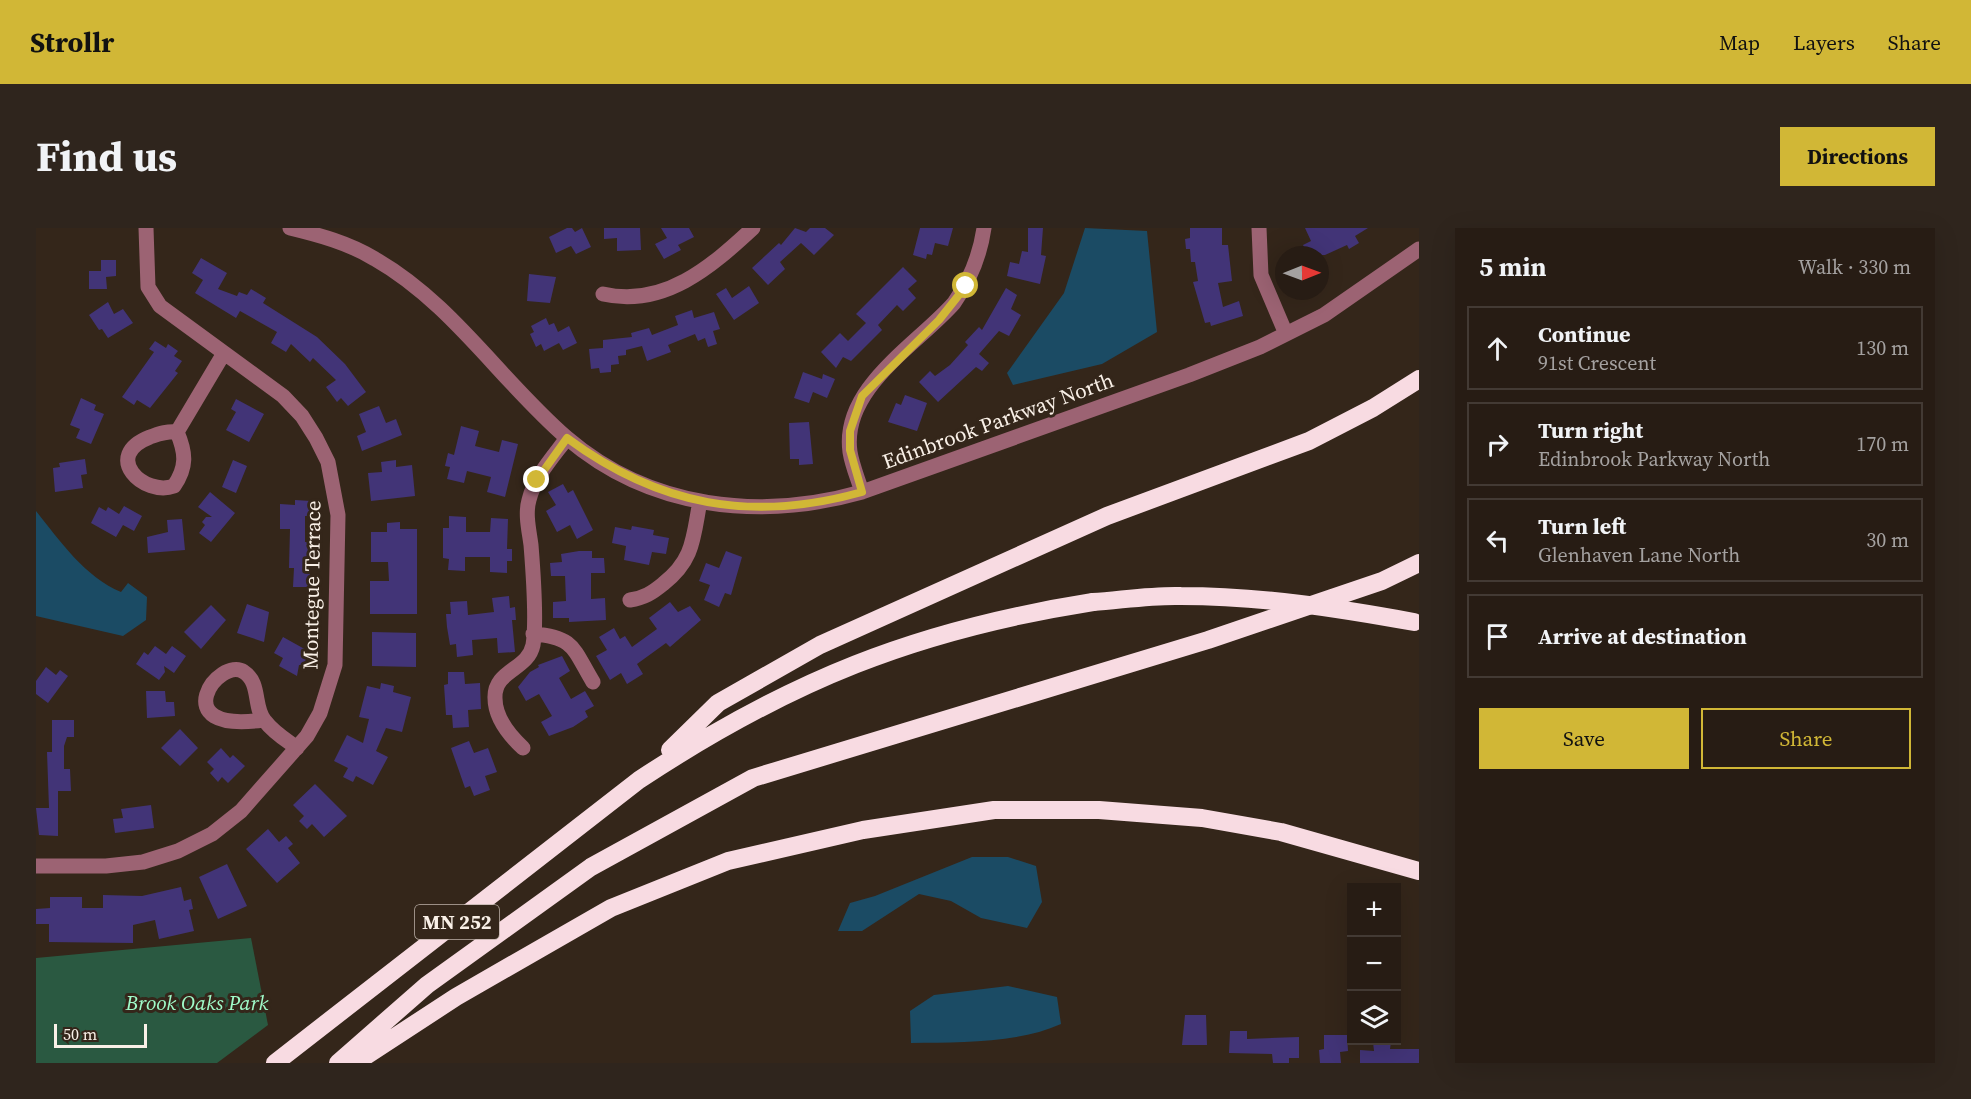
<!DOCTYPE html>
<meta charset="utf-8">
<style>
body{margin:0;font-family:"Source Serif 4",serif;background:#2f251d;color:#f1f3f6}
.controls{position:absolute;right:18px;bottom:18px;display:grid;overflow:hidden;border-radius:0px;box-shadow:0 6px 24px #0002}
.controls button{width:54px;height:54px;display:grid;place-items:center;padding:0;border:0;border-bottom:2px solid #433a34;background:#271c14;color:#f1f3f6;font:30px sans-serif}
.compass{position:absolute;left:1239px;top:18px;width:54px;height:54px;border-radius:50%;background:#271c14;box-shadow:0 6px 24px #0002;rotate:89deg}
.scale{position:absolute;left:18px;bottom:15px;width:93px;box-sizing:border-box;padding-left:6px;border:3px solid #f9f0e7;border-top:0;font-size:16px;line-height:21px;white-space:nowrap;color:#f9f0e7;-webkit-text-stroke:4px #34261a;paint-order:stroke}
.stop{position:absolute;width:18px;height:18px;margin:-14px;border:4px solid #d1b736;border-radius:50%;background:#fff}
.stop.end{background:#d1b736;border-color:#fff;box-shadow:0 2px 6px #0008}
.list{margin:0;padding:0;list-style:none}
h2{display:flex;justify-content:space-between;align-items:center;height:78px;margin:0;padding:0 24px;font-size:26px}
h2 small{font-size:20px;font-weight:400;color:#a4a1a0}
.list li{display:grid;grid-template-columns:39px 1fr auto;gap:18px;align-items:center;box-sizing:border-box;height:84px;margin:0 12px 12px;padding:0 12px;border:2px solid #433a34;border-radius:0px}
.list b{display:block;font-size:22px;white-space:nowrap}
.list p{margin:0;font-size:20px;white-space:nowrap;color:#a4a1a0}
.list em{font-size:20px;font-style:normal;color:#a4a1a0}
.actions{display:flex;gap:12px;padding:18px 24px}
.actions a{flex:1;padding:14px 0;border:2px solid #d1b736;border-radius:0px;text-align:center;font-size:21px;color:#d1b736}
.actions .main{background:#d1b736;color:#111}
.icon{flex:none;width:33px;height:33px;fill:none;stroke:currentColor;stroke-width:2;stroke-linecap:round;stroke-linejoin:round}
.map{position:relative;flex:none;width:1383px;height:835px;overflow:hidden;border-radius:0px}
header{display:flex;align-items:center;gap:36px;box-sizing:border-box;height:84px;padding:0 30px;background:#d1b736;color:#111}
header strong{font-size:28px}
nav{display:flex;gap:33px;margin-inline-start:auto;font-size:21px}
.intro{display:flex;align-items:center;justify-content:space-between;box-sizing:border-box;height:144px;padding:0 36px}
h1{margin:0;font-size:42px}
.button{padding:15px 27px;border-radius:0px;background:#d1b736;color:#111;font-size:21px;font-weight:700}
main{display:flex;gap:36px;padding:0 36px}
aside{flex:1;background:#271c14;border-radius:0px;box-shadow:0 6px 24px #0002}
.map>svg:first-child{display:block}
</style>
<header>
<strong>Strollr</strong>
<nav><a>Map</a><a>Layers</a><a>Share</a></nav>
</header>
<div class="intro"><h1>Find us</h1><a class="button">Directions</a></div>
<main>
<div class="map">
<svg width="1383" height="835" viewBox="0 0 1383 835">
<rect width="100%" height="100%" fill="#34261a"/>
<path fill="#2a5941" d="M215 710 232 797 181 835H0V730Z"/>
<path fill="#1b4b64" d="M1049 0 1111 3 1121 104 1066 136 977 157 971 145 1028 65Z
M0 283C24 313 49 349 85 364L92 355 111 369 110 392 87 408 0 388Z
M936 629H972L1000 638 1006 674 991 700 945 690 915 673 883 666 826 703H802L814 675 839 668Z
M972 758 1021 769 1025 796C980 816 924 814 875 815L874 783 898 767Z"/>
<path fill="#423477" d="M531 0H536L539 4 546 0 555 19 540 26 535 18 520 25 513 9Z
M568 0H604L605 22 581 23V10L568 11Z
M625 0H653L658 9 642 17 645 22 628 31 619 16 631 10Z
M759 0 770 4 774 0H789L798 7 778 27 765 15 744 34 749 41 732 57 716 40 743 15 745 17Z
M884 0H917L912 18 899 15 896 27 891 26 890 31 877 27Z
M992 0H1007L1005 27 1010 28 1004 56 971 48 974 34 983 36 986 23 992 24Z
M1154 0H1186V17H1192L1196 53 1182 55 1187 79 1203 73 1207 88 1175 98 1174 94 1169 95 1157 54 1162 53 1159 34H1155L1154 21H1150L1149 11 1154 10Z
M1269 0H1332L1319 8 1323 15 1313 21 1311 17 1289 27H1272L1267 17 1275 13Z
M165 30 191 45 182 61 201 68 203 64 211 67 215 61 230 70 227 75 281 109 309 136 330 164 312 178 305 170 301 174 290 159 300 152 277 130 274 134 255 116 250 124 235 115 241 104 204 83 200 90 159 65 167 52 156 45Z
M65 32H80V48L70 49 71 61H53V43H65Z
M867 39 881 53 872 61 880 70 867 83 861 77 842 97 846 102 815 133 807 129 800 140 785 124 804 105 812 113 830 95 820 86Z
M493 46 520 49 514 75 491 73Z
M713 58 723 75 698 92 680 66 690 60 696 70Z
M970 60 981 67 975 81 985 87 973 108 963 103 943 126 953 135 946 143 940 139 902 174 883 154 894 143 899 148 914 137 932 117 929 114 943 99 946 102Z
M72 74 78 86 87 81 97 95 72 110 66 101 63 102 53 87Z
M656 82 658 90 678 84 684 101 677 103 681 116 672 119 669 110 662 113 659 106 632 117 635 124 611 133 606 118 590 122V127L582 128 583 136 575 137V144L564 145 563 140 555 141 553 121 567 120V112L596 109 595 105 613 100 616 107 642 97 639 88Z
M510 90 513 97 518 95 522 104 533 98 541 115 527 122 523 115 508 123 505 116 500 119 494 106 498 104 495 98Z
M119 113 130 120 132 116 142 123 138 128 146 133 139 143 142 145 114 180 101 172 98 177 86 169 118 124 113 121Z
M767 144 786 151 787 146 799 151 791 170 777 164 773 175 758 170Z
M869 167 891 175 881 203 852 194 860 175 865 177Z
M45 170 60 177 58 182 68 186 55 216 40 210 44 201 34 197Z
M200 171 228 186 213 214 190 202 200 184 195 181Z
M343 178 350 195 360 191 366 207 326 223 321 208 330 204 323 186Z
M773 194 777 236 763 237V231H754L753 195Z
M425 198 443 203 439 218 463 224 466 212 482 216 469 269 451 264 455 249 431 243 428 255 411 251 414 239 409 238 412 225 418 227Z
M49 231 51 246 45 247 47 260 19 264 17 240 24 239 23 235Z
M197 232 211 238 200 265 186 259Z
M360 232V239L376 237 379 268 335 273 332 245 346 244 345 234Z
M527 256 532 265 537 262 557 302 541 311 534 297 521 304 510 283 520 277 512 264Z
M174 264 199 285 175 314 163 305 169 297 166 294 170 289H176L162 279Z
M259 272 275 273 274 288H269V314H274V359H257L258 340H253L254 301H244V276L259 277Z
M88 278 106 288 98 303 87 297 80 309 55 295 63 279 70 283 72 279 83 286Z
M413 288 430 289V304H454L455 290 472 291 471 321H476V333H471V345L454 344V329H429V343L412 342 413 331 407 330V300H413Z
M146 291 149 322 112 325 111 309 132 304 131 292Z
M364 294V301H381V386H334V353H353L352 334H335V304H351V295Z
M596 298 618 302 617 307 633 310 630 326 616 324 613 337 588 332 590 318 576 315 579 299 595 302Z
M543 323H556V330H568L569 345H555V371L569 370 570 392 533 394V390H517V374L530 373 529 348H515L514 335 526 334 525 326Z
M690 323 706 329 695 367 689 365 683 379 668 372 674 357 663 353 670 335 683 340Z
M473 368 474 380 479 379 480 392H476L479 424 462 425 461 410 436 412 437 427 421 429 420 416 414 417 411 399 410 386H415L414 374 431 373 432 387 458 384 456 370Z
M634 374 642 384 654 378 665 392 634 419 630 415 601 436 607 446 591 456 585 445 574 452 560 428 571 422 563 409 578 400 584 411 589 408 596 419 621 401 613 390Z
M211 376 233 384 228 414 201 405Z
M175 377 190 392 165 421 148 404Z
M336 404 380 405V439L336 438Z
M247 409 274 424 267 437H263L261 448 243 438 247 430 238 425Z
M119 418 130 426 136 418 150 428 138 445 128 438 129 444 123 452 100 436 108 424 112 427Z
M526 428 534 443 523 450 535 471 549 463 558 478 549 483 552 489 537 499 513 508 505 494 516 488 503 466 490 473 482 459 494 444 503 439 502 437Z
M10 439 20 447 24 442 32 448 12 475 0 466V453Z
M412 444H428L429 456 444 455 445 481 432 482 433 499 417 500 416 487H410L408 457 412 456Z
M345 455 358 458 357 464 375 469 366 504 350 500 340 523 352 529 337 557 320 548 317 554 307 549 312 540 298 533 311 507 327 515 333 491 323 489 331 458 344 461Z
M110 463H129L130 474H138L139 488 111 490Z
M16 492H38V509H31L28 518V541H34L35 563H22V608L3 607 0 580H13L11 524H16Z
M144 501 162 520 144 538 125 520Z
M433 513 438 525 452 520 461 544 449 548 454 562 438 568 434 558 429 560 415 520Z
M185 520 194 530 197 527 209 538 192 555 186 549 182 554 174 545 178 541 171 534Z
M279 556 311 588 288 609 276 596 271 601 263 593 268 588 257 577Z
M115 577 118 600 79 605 77 591 87 590 85 581Z
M232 601 243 614 250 608 257 616 252 620 264 635 241 655 210 621Z
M191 636 211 678 182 691 163 649Z
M145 659 148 673 155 671 157 681 153 682 158 703 123 711 119 692 97 697V715L13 714V696H0V681L14 680V669H46V680H67V667L106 668Z
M1149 787H1170L1171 817H1146Z
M1194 803H1211V811L1263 809V830H1253V835H1237L1236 826 1193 825Z
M1288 807H1311L1312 823 1304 824 1305 835H1284L1283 822 1288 821Z
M1337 814H1355L1354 821H1383V835H1324V822L1338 823Z"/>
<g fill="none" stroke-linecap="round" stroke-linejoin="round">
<path stroke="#9c6373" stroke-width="15" d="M254 0C283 7 313 15 339 31 416 75 464 152 531 210 614 281 724 293 826 264L1153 147 1224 119 1288 87 1383 21
M1223 0 1225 47 1250 106
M567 66C628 80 675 39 717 0
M141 204C130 203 123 206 114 209 65 228 108 269 138 258 151 239 150 225 141 204L188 125
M826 264C822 251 816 237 814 224 805 160 881 117 918 75 934 52 944 28 948 0
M594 372C608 370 616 365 627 356 658 332 657 310 664 273
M497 406C539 409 537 421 557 454
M227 492C127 506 183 427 208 444 225 455 217 480 229 493 237 504 250 512 261 520
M487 520C473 507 459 490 459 470 458 442 492 442 497 417 501 393 497 342 495 317 493 302 489 286 493 272 499 248 517 229 531 210
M0 638H70L107 634 142 623 176 606 205 583 271 508 284 485 299 437 302 287 292 234 280 210 266 188 247 168 124 78 112 59 110 0"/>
<path stroke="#f8dbe2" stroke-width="18" d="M634 522 682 475 784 417 1071 288 1273 213 1337 180 1383 151
M239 835 603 552C753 453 879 402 1057 374
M302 835 391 757 555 639 717 550 1172 412 1346 353 1383 335
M319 835 420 769 575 680 692 633 827 602 958 582H1063L1166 590 1245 604 1383 643"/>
<path stroke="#f8dbe2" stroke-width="18" d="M1057 374C1086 372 1116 367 1145 368 1224 368 1301 380 1378 394"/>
</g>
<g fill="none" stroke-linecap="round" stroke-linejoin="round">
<path stroke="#d1b736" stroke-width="8" d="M501 252 531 210C623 278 716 295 826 264L814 222V203L826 168 903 92 930 58"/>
</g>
<g text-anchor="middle" stroke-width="6" stroke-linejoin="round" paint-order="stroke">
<rect fill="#34261a" stroke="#beb3aa" stroke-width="1.5" x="379" y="677" width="84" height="34" rx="4.5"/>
<g font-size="20" font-weight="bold" fill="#f9f0e7">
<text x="421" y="701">MN 252</text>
</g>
<g font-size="21" fill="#f9f0e7" stroke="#34261a">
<text transform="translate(962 193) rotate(-20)" y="7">Edinbrook Parkway North</text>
<text transform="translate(276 357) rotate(-89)" y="7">Montegue Terrace</text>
</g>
<g font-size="21" font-style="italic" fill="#a0fcca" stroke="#34261a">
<text x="161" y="782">Brook Oaks Park</text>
</g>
</g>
</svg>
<div class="controls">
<button>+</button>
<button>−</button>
<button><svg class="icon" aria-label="layers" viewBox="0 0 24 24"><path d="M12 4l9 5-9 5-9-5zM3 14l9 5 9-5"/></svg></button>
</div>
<svg class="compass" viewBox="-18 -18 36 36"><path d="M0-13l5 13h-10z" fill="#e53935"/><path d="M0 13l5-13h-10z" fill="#a4a1a0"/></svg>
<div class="scale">50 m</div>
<div class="stop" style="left:930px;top:58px"></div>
<div class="stop end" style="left:501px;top:252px"></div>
</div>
<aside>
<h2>5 min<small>Walk · 330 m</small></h2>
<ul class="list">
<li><svg class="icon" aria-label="ahead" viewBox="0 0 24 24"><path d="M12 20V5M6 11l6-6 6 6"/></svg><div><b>Continue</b><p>91st Crescent</p></div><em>130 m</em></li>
<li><svg class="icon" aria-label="right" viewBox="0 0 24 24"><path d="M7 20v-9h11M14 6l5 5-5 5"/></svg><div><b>Turn right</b><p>Edinbrook Parkway North</p></div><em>170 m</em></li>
<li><svg class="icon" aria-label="left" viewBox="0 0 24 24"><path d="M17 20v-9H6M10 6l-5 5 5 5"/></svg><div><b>Turn left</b><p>Glenhaven Lane North</p></div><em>30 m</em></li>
<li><svg class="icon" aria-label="arrive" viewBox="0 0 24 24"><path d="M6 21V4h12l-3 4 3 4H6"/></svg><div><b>Arrive at destination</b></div></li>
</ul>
<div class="actions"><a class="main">Save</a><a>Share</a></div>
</aside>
</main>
